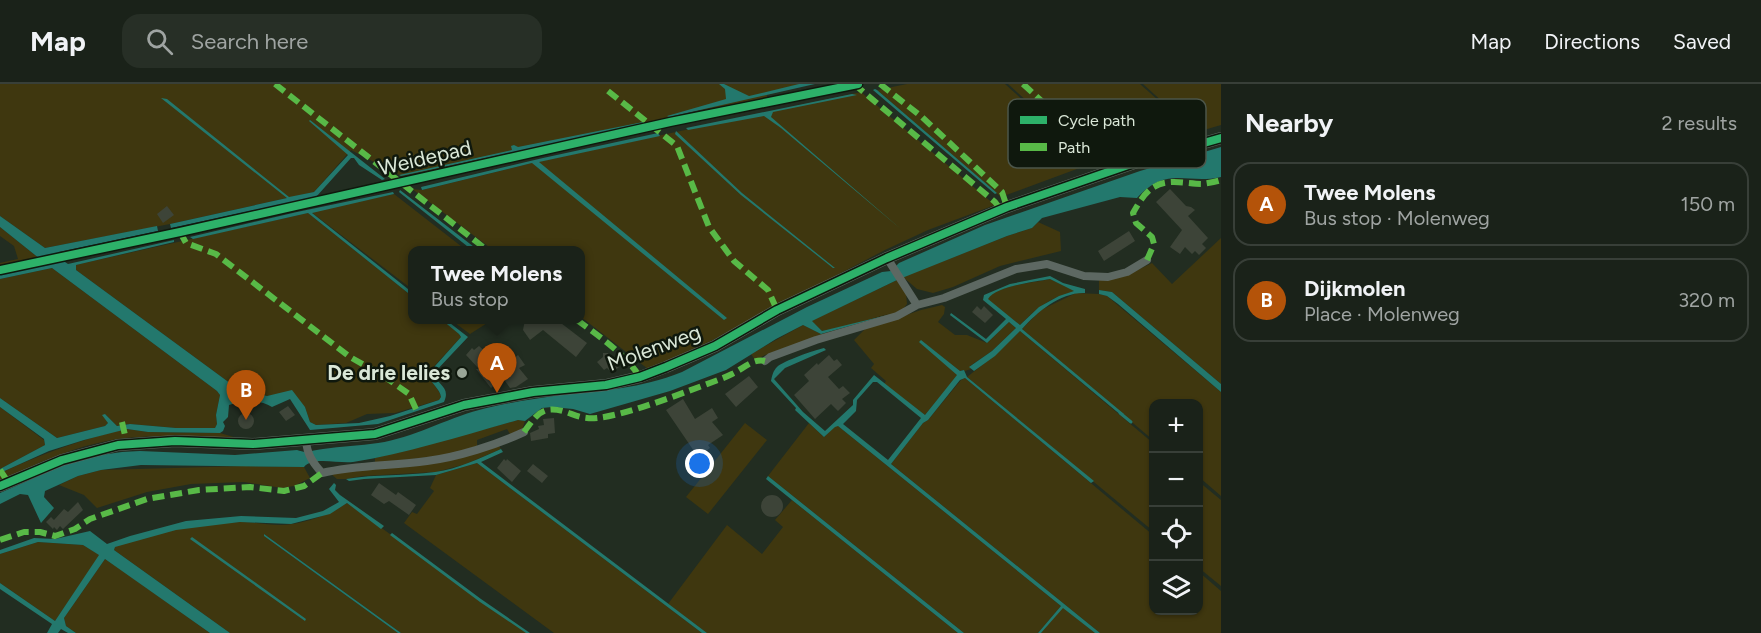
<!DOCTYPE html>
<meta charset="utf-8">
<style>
body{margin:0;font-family:Figtree,sans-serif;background:#272f26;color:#f1f3f6}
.controls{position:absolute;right:18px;bottom:18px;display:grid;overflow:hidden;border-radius:12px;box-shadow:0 2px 4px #0004}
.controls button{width:54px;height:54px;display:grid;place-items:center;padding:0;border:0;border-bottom:2px solid #383f38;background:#1a2219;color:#f1f3f6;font:30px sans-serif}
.you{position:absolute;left:700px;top:380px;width:21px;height:21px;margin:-15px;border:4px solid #fff;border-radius:50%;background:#1a73e8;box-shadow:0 0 0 9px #1a73e833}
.badge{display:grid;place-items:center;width:39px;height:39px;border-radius:50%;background:#b45309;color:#fff;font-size:20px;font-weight:700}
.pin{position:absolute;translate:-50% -50px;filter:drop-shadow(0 2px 3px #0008)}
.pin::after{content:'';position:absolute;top:32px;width:21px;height:18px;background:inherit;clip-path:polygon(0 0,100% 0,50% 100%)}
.popup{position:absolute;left:408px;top:162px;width:177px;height:78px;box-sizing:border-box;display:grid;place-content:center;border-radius:12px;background:#1a2219;filter:drop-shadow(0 2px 4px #0005);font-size:20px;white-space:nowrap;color:#9fa4a2}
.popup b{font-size:22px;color:#f1f3f6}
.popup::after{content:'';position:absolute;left:50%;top:100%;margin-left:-12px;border:12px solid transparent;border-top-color:#1a2219}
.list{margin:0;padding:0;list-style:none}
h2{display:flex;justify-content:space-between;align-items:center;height:78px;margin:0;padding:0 24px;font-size:26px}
h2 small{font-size:20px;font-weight:400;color:#9fa4a2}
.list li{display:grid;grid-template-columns:39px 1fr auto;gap:18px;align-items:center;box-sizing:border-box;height:84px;margin:0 12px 12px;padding:0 12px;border:2px solid #383f38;border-radius:18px}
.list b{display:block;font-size:22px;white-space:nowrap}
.list p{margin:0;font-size:20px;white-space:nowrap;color:#9fa4a2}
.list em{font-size:20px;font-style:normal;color:#9fa4a2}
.icon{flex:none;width:33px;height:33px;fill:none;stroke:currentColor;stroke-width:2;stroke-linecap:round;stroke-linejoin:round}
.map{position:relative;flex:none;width:1221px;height:549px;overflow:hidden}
header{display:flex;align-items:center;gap:36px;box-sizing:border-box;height:84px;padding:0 30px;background:#1a2219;border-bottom:2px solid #383f38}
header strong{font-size:28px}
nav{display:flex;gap:33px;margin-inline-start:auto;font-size:21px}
.search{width:420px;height:54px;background:#272f26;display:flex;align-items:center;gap:15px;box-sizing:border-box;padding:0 21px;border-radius:18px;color:#9fa4a2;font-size:22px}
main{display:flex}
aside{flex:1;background:#1a2219}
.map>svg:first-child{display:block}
</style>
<header>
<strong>Map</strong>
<div class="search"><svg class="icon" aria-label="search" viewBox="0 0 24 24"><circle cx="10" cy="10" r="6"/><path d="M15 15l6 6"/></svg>Search here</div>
<nav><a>Map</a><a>Directions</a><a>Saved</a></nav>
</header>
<main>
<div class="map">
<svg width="1221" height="549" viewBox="0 0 1221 549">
<rect width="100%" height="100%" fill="#222d21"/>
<path fill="#3f370f" d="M0 0H806L767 11V16C736 21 685 25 658 39L546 64 401 92 351 66 314 108 170 140 45 164 0 132Z
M907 0H1005L1093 79 1001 113 877 6Z
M1008 0H1140L1186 41 1187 40 1143 0H1221V41L1094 78Z
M861 8 995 121 928 146 885 166 711 257 648 285 581 233V166H493L412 105 422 106 532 79Z
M394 110 466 166H413V206L311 128Z
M308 129 413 213V236C434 236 448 233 461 253L427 290C431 299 439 304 441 313L439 316 395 329 367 330 346 339 316 341 310 338 305 323 285 309 267 312 238 305 76 186 75 181Z
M1038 138 1060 148 1061 167 1000 182 953 203 933 209 917 205 903 193 1007 152 1032 144Z
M0 143 40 175 0 184V179L18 175 14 162 0 152Z
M1221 154V300L1112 208 1099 206V196L1125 192 1152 179 1172 200Z
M52 184 217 307 220 311 216 331 217 340 215 344H176L130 340 117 342 105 330 108 339 105 342 57 354 0 314V195Z
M1050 195 1075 207C1048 215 1039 222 1020 241L987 215C997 201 1034 199 1050 195Z
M897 196 906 209 907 220 903 225 887 234 816 253 765 271 755 276 751 270 803 241 821 250 856 241 891 229 855 240 822 247 811 237Z
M1076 209 1099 210 1107 212 1221 308V412L1199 393 1198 320H1154L1153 356 1022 245 1041 226Z
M942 221 945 223 944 230 938 238 955 251H967L987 259 1009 238 1016 244 992 267 970 282 971 285 965 287 963 286 960 287 920 256 958 291 925 331 884 300 886 297 871 284 874 280 854 256 865 245 921 226Z
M451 236H492L470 250Z
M1020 247 1153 359V447L967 293 995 271Z
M965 294 1153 451 1154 526H1198L1199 488 1221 507V549H1100L891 380 923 339 928 336 961 296Z
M0 323 44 356 45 361 0 385Z
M518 336 525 337 522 346 510 350 507 345 477 356V362L448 371 375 379V374Z
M745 339 767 356 708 430 686 413Z
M809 339 824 353 835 342H838L1061 522 1038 549H964L768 392Z
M127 345 148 348 220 349 240 355C204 354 162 350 126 354 81 359 40 378 0 397V389C41 371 82 354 127 345Z
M499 362 501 365 466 380 436 388 363 392 346 395H337L331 390Z
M477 379 702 549H554L404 439 412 428 417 430 434 407 430 404 436 391Z
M245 382 304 383 310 394 294 402 282 404 244 398 191 400 147 408 97 424 84 411 59 401 78 392 101 386Z
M1198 397 1221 416V502L1199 484Z
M792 416 958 549H707L668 520 727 441 762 470 783 443 775 436Z
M347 419 527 549H401L264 450V452L398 549H230L114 466 115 462C153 448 200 439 241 438 258 438 276 443 292 440 312 437 330 430 347 419Z
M38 458 83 461 100 471 55 537 0 499V470Z
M105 475 117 483 210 549H76L66 542 64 534Z
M1063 523 1095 549H1041Z"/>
<path fill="#23786d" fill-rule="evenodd" d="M719 0H724L749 12 799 0H815L669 33 667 32 726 15 725 5Z
M875 5 877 6 997 109 995 110 873 6Z
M852 10 857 11 773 28 771 33 902 146 781 44 764 32 688 46 686 44Z
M161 14 167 15 289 113 314 108 348 71 309 37 310 36 385 95 382 96 359 81 354 74H351L316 113 171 144 170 140 287 114Z
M643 38 645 40 401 92 399 91 512 66 511 62 514 61 518 63Z
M676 47 742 109 835 184H833L741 111 675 50Z
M658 49 660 52 539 78 727 234 724 236 532 79 422 106 421 103 543 74Z
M1221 63V93C1186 101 1168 81 1137 114L1120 113 1042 134 1032 144 1007 152 897 196 812 237 822 247 892 230 821 250 803 241 776 255 726 286 670 307 590 330 573 325 552 323 542 324 525 337 518 336C464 351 409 369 353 378 339 380 313 372 304 383L141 381 101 386 78 392 45 407 44 413 54 424 41 439 28 411 20 410 0 420V409L61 382 101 371 122 368 140 367 235 371 297 366C307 370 313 366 323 365 341 362 360 362 378 359 413 354 445 335 479 326 505 319 533 315 560 311 605 306 639 305 682 288L807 223 882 188 891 187 899 179 985 141 1140 87Z
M400 106 478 166H472L399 108Z
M393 108 394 110 312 129 413 209V213L308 129 193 155 190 153 297 128Z
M0 132 45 164 157 142 158 147 59 168 56 172 68 180 174 156V158L76 181V186L238 305 267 312 292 306 305 323 310 338 316 341 359 339 390 332 439 316 441 313C440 305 431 299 427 291L461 253 459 250 442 236H446L468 253 434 289C437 302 451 302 444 318L378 340 310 346 290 315 272 323C259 315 242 317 229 321L228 333 223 338 225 342 223 347 220 349 148 348 127 345 84 356 49 367 0 389V385L45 361 44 355 0 323V314L57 354 105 342 108 339 102 331 105 330 117 342 130 340 176 344H215L217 340 216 331 220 311 217 307 52 184 0 195V190L44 180 40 175 0 143Z
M1050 192 1063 199 1085 205V209C1061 208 1037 228 1022 245L1124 330 1122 332 1020 247 995 272 974 287 969 283 992 267 1016 244 1009 238 987 259 950 231 951 229 986 255 1006 235 983 216 984 211 1010 200ZM1050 195 1074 207 1059 212 1039 223 1020 241 988 215C996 202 1034 198 1050 195Z
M1099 206 1112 208 1221 300V308L1118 220 1107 212 1099 210Z
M921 256 960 287 964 286 967 293 1094 397 1091 399 965 294 960 296 928 336 923 339 891 380 1100 549H1095L1063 524 1041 549H1038L1061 522 838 342 835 343 824 353 795 326 796 324 771 297C772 292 773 287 777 283 783 277 815 266 824 264L826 266 785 284 774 295 803 328 825 347 853 321V316L874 291 925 331 957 291 919 258ZM873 298H877L921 334 888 376 843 340 856 327 857 316Z
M501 365 503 368 481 378 707 549H702L477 379 436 391 364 395 349 397 346 395C376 390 405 392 435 388 458 385 480 374 501 365Z
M768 392 964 549H958L792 416 766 395Z
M334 399 336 401 335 406 340 411 384 442 381 445 347 419 330 430 291 440 240 438 176 446 115 463 114 466 230 549H210L105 475 64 534 66 542 76 549H68L61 545 58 549H47L52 540 0 505V499L55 537 99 471 83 461 38 458 0 470V466L34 454 55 455 90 447 107 460 130 452 186 437 241 432 296 434 323 427 339 418 329 405Z
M392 449 481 515 530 549H526L480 518 390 451Z
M264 450 401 549H398L264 452Z
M192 453 306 535 305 537 190 455Z"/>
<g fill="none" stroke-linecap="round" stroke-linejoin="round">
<path stroke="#23786d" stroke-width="3" d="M1120 329 1131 338"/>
</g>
<path fill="#3d4438" d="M1170 105 1186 122 1191 123 1195 126 1188 132 1208 154 1202 160 1206 164 1199 171 1195 167 1192 170 1185 163 1180 170 1170 163 1182 146 1156 118Z
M167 122 174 131 163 139 157 130Z
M1129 147 1135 157 1104 177 1098 167Z
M977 222 981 226 984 222 993 231 985 239 972 228Z
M525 236H536L540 240 543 237 547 239 550 236H557L587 259 576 273 543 246 530 256 523 246Z
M479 262 491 273 494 271 504 283 518 271 525 281 519 284 528 295 516 303 510 304 503 294 491 304 476 285H479L466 271 472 264 474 266Z
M603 269H608L619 283 612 289 607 284 604 286 597 278 603 273Z
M829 271 834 277 837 275 842 281 828 293 839 305 843 302 850 309 842 315 846 319 838 327 831 320 815 335 794 311 809 297 804 291 817 279 818 281Z
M749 292 758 303 736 323 725 310Z
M683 315 695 335 712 324 718 334 712 338 723 351 708 361 710 364 698 373 666 326Z
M288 322 295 331 286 337 279 328Z
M238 337a8 8 0 1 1 16 0a8 8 0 1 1-16 0Z
M554 334 555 349 548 350V354L531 357 530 349 539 345 538 342 544 341 543 335Z
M504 375 506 377 507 375 521 387 512 398 497 384Z
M533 380 548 392 542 399 527 387Z
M379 399 396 411 398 408 416 421 409 431 389 417 384 420 371 411Z
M761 422a11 11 0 1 1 22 0a11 11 0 1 1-22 0Z
M78 418 83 426 63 445 60 442 57 446 54 443 53 445 46 438 51 433 54 436 64 425 68 428Z"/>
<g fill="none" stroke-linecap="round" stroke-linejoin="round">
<path stroke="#5d6862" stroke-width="8" d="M887 174 917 221
M765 277 770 273 816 256 897 232 917 221 944 214 1016 185 1047 180 1084 192 1108 193 1127 188 1147 176
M306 357C307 370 313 379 322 389 357 381 392 382 427 377 458 373 496 361 524 348"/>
<path stroke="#5e6a62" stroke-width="12" d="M0 402 62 376 118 361 175 357 253 360 375 350 464 321 533 308 606 301 640 293 666 283 715 262 777 226 887 174 1007 123 1137 78 1221 54"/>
<path stroke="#58b947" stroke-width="6" stroke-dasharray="12 6" stroke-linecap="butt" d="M275 0 487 166
M854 0 995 118 1001 126
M880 0 922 33 1002 108 1007 123
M1023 0 1116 85
M608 7 677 62 709 143 734 177 768 206 777 226
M180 148 186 159 216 170 350 273 385 293 409 310 421 336
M1147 176 1154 160 1152 153 1136 139 1133 129C1138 120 1145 108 1154 103 1168 94 1187 100 1202 100 1208 99 1215 98 1221 96
M577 236C600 253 624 269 640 293
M122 338 127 360
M524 348C531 339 536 329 547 326 561 323 574 333 587 334 611 337 677 311 702 302 712 298 722 295 732 290 743 285 753 274 765 277
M0 386 8 398
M0 456 24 448H40L55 452 75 445 90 435 147 415 199 406 250 403 284 407 304 402 322 389"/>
<g stroke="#0f180d" stroke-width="11">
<path id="cycleway" d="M0 186 180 148 670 38 858 0
M0 402 62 376 118 361 175 357 253 360 375 350 464 321 533 308 606 301 640 293 666 283 715 262 777 226 887 174 1007 123 1137 78 1221 54"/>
</g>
<use href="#cycleway" stroke="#2db169" stroke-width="8"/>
</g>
<circle fill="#9aa697" stroke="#0f180d" stroke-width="2" cx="462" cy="289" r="6"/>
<g text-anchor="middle" stroke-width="5" stroke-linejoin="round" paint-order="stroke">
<g font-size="21" fill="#dae7d7" stroke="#0f180d">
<text transform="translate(425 74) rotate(-13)" y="7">Weidepad</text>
<text transform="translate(654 264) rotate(-20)" y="7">Molenweg</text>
</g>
<g font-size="21" font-weight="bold" fill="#dae7d7" stroke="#0f180d" text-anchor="end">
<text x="450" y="296">De drie lelies</text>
</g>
</g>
<rect x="1008" y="15" width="198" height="69" rx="9" fill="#0f180d" stroke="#4c564a" stroke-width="1.5"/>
<rect x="1020" y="32" width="27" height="8" fill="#2db169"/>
<rect x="1020" y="59" width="27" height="8" fill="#58b947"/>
<g font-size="16" fill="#dae7d7">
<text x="1058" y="42">Cycle path</text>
<text x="1058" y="69">Path</text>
</g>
</svg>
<div class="controls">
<button>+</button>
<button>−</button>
<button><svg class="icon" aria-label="locate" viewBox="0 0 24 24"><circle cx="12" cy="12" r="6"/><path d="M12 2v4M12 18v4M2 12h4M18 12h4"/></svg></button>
<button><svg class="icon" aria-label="layers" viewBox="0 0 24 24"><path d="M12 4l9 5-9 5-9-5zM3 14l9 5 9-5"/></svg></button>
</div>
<div class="you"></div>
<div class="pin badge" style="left:497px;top:309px">A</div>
<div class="popup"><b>Twee Molens</b>Bus stop</div>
<div class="pin badge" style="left:246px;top:336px">B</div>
</div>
<aside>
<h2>Nearby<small>2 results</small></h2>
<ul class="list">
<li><span class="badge">A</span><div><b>Twee Molens</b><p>Bus stop · Molenweg</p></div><em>150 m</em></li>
<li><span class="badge">B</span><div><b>Dijkmolen</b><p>Place · Molenweg</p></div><em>320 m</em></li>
</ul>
</aside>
</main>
